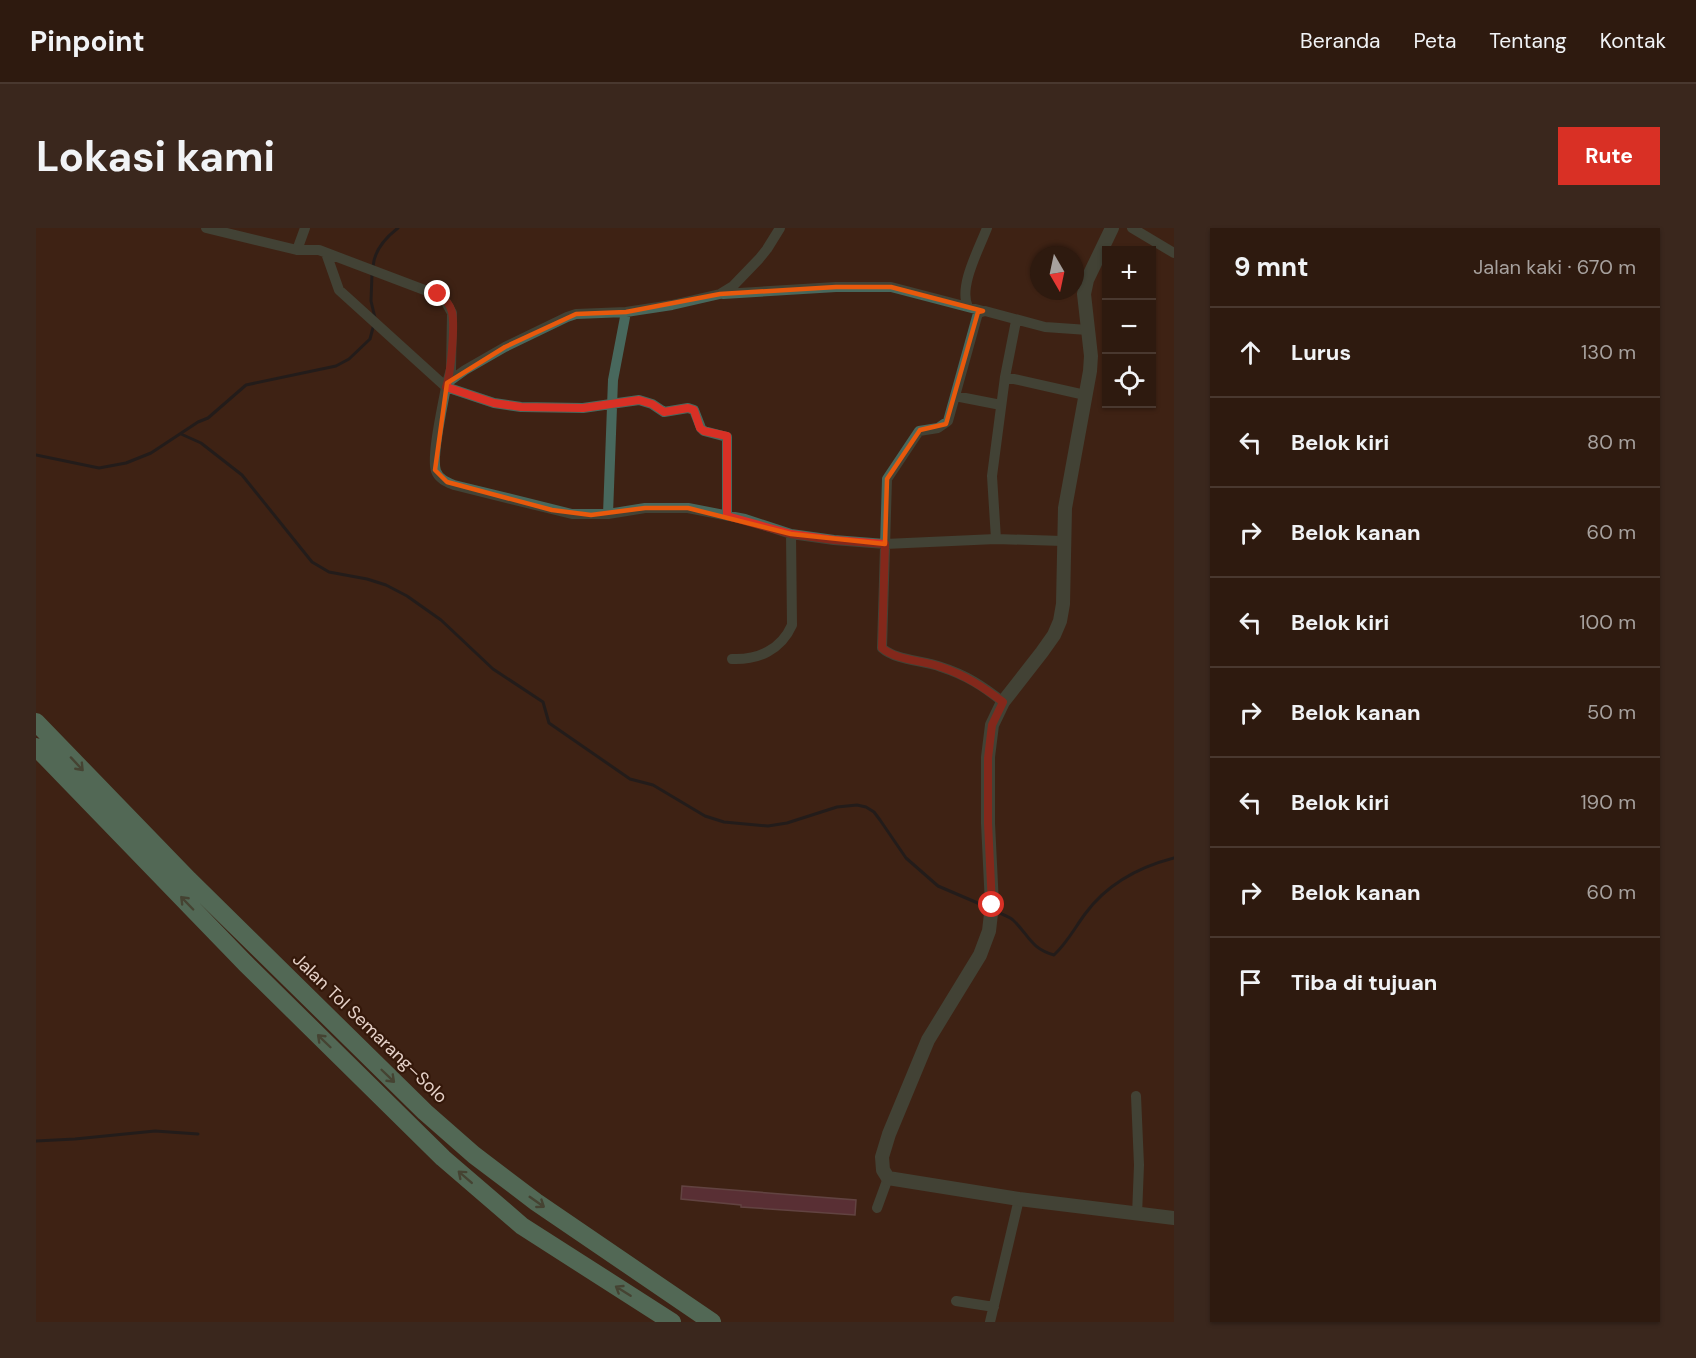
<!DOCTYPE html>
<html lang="id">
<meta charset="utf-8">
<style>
body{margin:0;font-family:"DM Sans",sans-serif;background:#3a271d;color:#f1f3f6}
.controls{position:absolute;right:18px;top:18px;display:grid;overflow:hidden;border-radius:0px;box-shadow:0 2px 4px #0004}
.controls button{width:54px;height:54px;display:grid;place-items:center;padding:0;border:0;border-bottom:2px solid #49382f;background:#2e1a0f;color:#f1f3f6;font:30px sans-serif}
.compass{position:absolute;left:994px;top:18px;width:54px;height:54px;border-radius:50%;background:#2e1a0f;box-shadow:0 2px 4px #0004;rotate:171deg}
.stop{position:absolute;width:18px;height:18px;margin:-14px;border:4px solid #d93025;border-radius:50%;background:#fff}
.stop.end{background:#d93025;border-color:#fff;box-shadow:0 2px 6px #0008}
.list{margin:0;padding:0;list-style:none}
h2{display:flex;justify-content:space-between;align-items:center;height:78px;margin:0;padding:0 24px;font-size:26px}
h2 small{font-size:20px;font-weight:400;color:#a7a19e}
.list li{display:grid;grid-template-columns:39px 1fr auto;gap:18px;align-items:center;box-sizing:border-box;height:90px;padding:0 24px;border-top:2px solid #49382f}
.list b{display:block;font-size:22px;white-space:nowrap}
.list em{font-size:20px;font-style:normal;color:#a7a19e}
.icon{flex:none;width:33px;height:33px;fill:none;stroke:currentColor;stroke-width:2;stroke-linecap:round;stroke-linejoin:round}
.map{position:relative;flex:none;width:1138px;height:1094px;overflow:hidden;border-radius:0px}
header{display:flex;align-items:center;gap:36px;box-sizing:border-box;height:84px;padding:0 30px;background:#2e1a0f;border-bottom:2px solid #49382f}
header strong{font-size:28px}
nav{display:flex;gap:33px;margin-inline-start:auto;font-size:21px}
.intro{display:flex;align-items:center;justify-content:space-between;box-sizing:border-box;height:144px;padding:0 36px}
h1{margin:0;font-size:42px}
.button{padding:15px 27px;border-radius:0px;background:#d93025;color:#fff;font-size:21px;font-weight:700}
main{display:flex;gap:36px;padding:0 36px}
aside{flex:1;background:#2e1a0f;border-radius:0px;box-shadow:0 2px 4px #0004}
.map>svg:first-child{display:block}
</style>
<header>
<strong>Pinpoint</strong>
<nav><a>Beranda</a><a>Peta</a><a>Tentang</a><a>Kontak</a></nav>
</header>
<div class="intro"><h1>Lokasi kami</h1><a class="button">Rute</a></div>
<main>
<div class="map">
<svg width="1138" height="1094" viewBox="0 0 1138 1094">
<rect width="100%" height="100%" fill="#3e2214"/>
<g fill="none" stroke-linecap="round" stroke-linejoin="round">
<path stroke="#041523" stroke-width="3" d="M337 39C338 22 349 10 362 0
M336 46 335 73 339 90
M145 206 165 215 206 247 276 334 293 344 331 351 350 357 371 368 405 392 457 441 507 474 513 495 594 551 617 557 669 588 688 594 732 598 751 595 801 579 821 577 830 579 838 584 844 592 870 630 902 658 951 679
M0 227 63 240 90 235 115 225 162 194 172 190 210 157 300 138 313 131 334 111 338 96
M959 683C965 686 973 688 977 692 993 707 994 720 1018 727 1031 715 1038 701 1049 686 1071 656 1103 639 1138 630
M0 913 39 911 119 903 162 906"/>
</g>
<path fill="#7b3f5b" stroke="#8e6a79" stroke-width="1.5" d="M646 958 820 972 819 987 705 979V977L645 971Z"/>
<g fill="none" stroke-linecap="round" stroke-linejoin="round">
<path stroke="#48685d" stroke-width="10" d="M170 0 261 22
M269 0 261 22H283L407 69 416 85 415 141 411 155
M744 0 731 21 723 31 697 58 684 66 636 77 590 84 540 86 531 89 469 119 429 142 411 155 410 159C407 177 395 228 400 243 403 251 411 254 418 257L536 286H572L609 280H652L709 291 755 306 798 312 849 316 960 311 1027 313
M1096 0 1138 25
M290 25 303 62 410 159 458 175 485 179 547 180 603 172 616 176 628 184 652 180 658 182 665 200 668 203 691 209V288
M687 66 800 59H855L947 83
M932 79C922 59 943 21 951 0
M969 149 1049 167
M919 168 965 177
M572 286 577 152 590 84
M960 311 956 248 969 149 980 93
M696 431C722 432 745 422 756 397L755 306
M967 474C947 458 930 447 905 439 887 432 861 433 846 420L851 251 883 203 902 200 912 193 942 85 949 83 1009 99 1052 102
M1100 868 1103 937 1101 987
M841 980 852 950
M920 1073 958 1079
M954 1094 983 971"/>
<path stroke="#48685d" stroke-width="14" d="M1076 0 1051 52 1048 66 1055 128 1054 143 1029 280 1027 376 1024 393 1018 407 1006 424 967 474 956 497 952 529V595L956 677 953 703 944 727 892 812 853 906 846 929 847 942 852 950 983 971 1138 990"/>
<path stroke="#6abda4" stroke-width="18" d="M0 494 153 652 389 884 438 927 500 974 676 1094
M0 519 209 735 407 930 486 998 636 1094"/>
</g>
<defs><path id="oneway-shaft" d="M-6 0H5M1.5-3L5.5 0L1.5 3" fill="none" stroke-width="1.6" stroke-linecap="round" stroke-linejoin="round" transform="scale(1.5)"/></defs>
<g stroke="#4f6a57">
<use href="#oneway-shaft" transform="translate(41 536) rotate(47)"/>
<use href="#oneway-shaft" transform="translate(151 675) rotate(-134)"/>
<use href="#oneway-shaft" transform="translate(288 813) rotate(-136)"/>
<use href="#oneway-shaft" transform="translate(352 848) rotate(44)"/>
<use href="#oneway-shaft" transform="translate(429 949) rotate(-139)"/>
<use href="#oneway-shaft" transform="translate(501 974) rotate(35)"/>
<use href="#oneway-shaft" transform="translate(587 1063) rotate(-148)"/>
</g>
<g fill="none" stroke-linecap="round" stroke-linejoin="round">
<path stroke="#d93025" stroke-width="8" d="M402 66C408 70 414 76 416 84 419 97 415 146 410 159L458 175 485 179 547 180 603 172 616 176 628 184 652 180 658 182 664 200 668 203 691 208V288L755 306 798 312 849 316 846 420C861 433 887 432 905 439 929 447 947 459 967 474L956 497 952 530V595L956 677"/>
</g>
<path d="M0 0H1138V1094H0ZM800 59H855L947 83 942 84 910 196 884 202 851 251 849 316 755 306 652 280H609L555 287 516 282 411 254 399 242 411 155 469 119 540 86 590 84 684 66Z" fill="#3e2214" fill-opacity=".55" fill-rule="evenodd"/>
<path fill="none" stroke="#e8590c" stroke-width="4.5" stroke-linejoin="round" d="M800 59H855L947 83 942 84 910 196 884 202 851 251 849 316 755 306 652 280H609L555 287 516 282 411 254 399 242 411 155 469 119 540 86 590 84 684 66Z"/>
<g text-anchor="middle" stroke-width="4.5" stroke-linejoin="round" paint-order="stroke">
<g font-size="18" fill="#e5d1c8" stroke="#34180a">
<text transform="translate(334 800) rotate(44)" y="6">Jalan Tol Semarang–Solo</text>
</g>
</g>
</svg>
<div class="controls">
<button>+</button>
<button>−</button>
<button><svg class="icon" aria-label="locate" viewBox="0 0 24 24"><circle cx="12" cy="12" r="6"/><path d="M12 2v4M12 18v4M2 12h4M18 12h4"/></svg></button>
</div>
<svg class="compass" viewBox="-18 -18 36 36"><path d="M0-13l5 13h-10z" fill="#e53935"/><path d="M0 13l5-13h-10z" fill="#a7a19e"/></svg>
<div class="stop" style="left:956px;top:677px"></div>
<div class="stop end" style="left:402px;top:66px"></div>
</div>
<aside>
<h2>9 mnt<small>Jalan kaki · 670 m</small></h2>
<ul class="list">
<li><svg class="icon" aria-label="ahead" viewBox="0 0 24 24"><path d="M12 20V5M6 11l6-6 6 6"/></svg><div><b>Lurus</b></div><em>130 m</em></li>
<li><svg class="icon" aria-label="left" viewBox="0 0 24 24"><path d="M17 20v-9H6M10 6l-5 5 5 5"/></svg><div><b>Belok kiri</b></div><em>80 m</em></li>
<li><svg class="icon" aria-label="right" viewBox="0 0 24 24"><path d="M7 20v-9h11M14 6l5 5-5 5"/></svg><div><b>Belok kanan</b></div><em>60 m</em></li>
<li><svg class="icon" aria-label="left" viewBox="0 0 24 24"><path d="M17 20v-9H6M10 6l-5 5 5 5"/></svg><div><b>Belok kiri</b></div><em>100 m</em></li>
<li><svg class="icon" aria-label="right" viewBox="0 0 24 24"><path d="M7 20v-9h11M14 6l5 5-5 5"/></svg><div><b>Belok kanan</b></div><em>50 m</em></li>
<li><svg class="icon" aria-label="left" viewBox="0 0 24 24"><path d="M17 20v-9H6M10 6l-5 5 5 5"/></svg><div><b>Belok kiri</b></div><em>190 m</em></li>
<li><svg class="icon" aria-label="right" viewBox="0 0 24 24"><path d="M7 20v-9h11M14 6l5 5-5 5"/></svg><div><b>Belok kanan</b></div><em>60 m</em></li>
<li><svg class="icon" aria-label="arrive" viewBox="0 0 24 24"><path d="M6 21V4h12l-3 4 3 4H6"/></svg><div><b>Tiba di tujuan</b></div></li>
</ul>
</aside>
</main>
